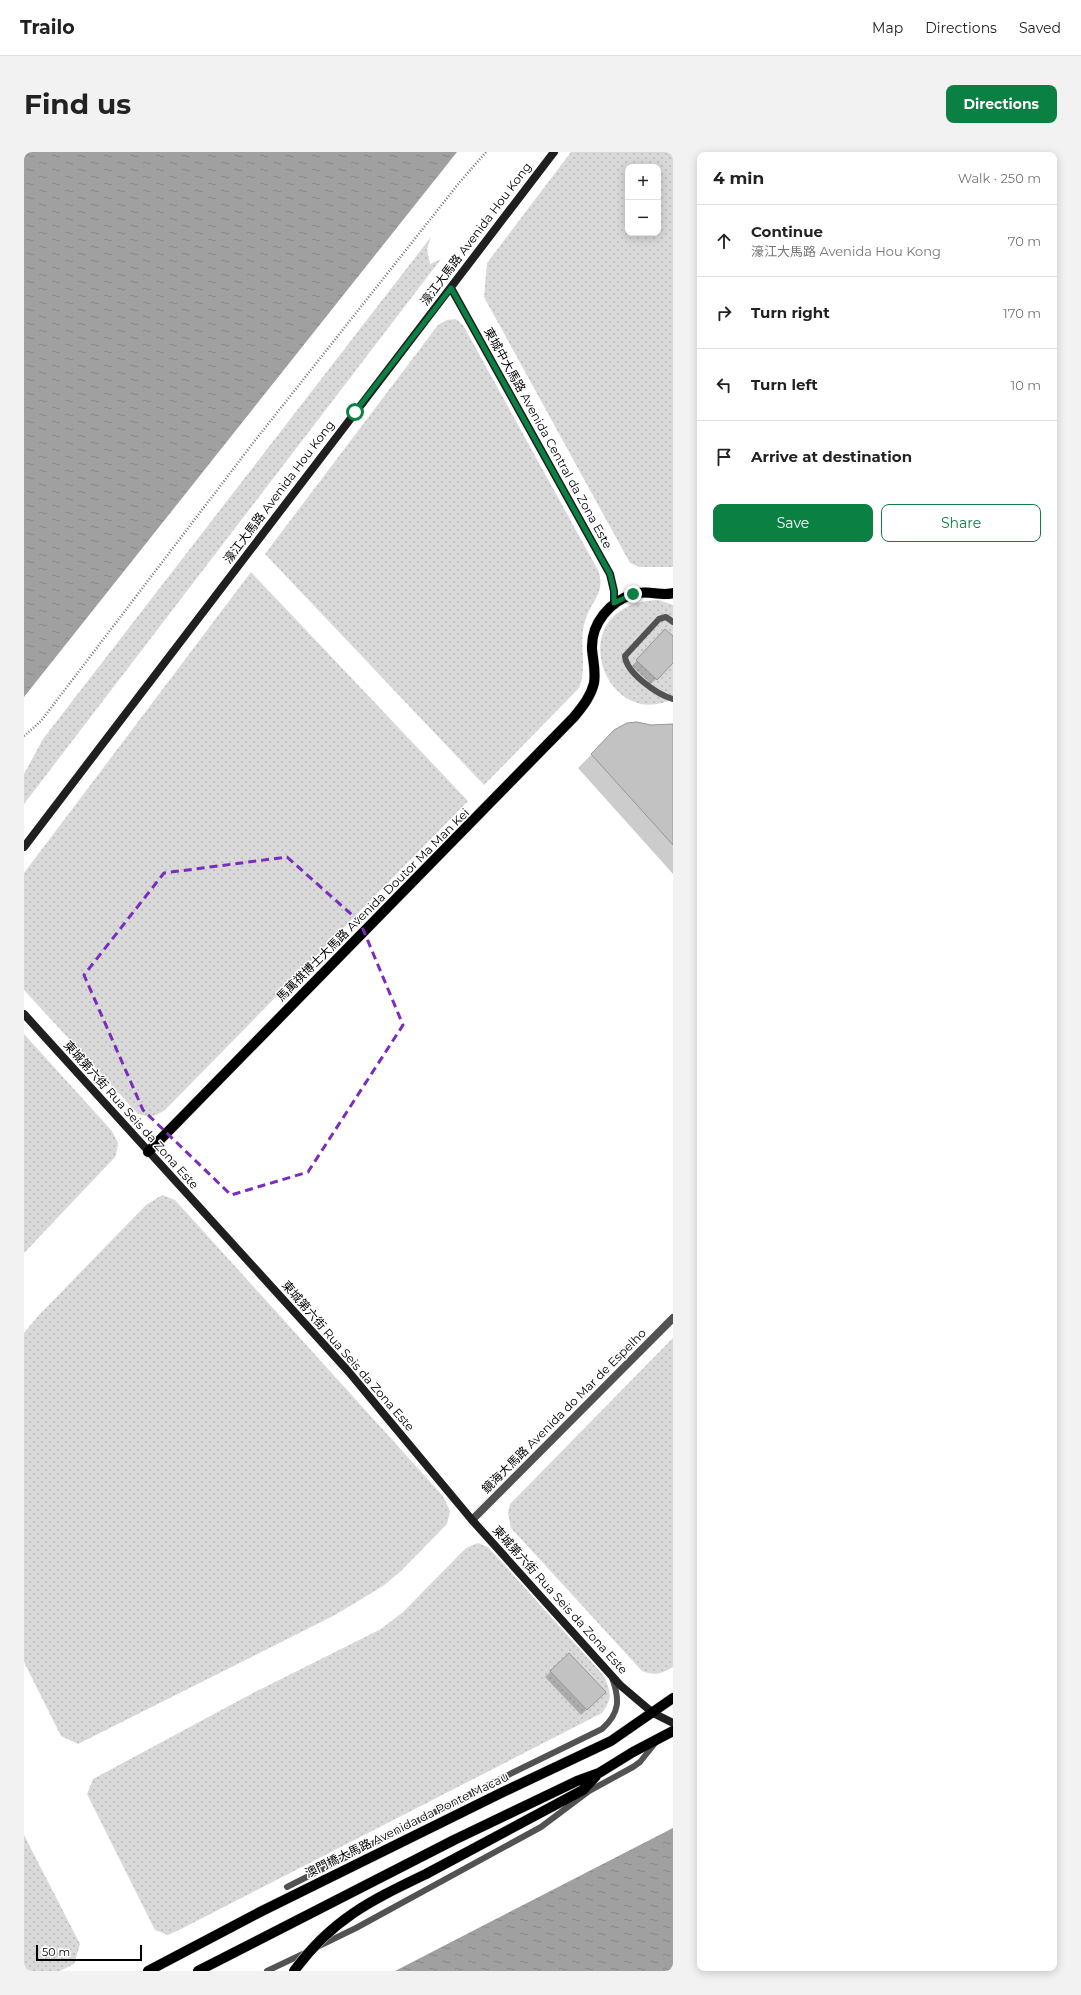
<!DOCTYPE html>
<meta charset="utf-8">
<style>
body{margin:0;font-family:Montserrat,"Noto Sans SC",sans-serif;background:#f2f2f2;color:#222}
.controls{position:absolute;right:12px;top:12px;display:grid;overflow:hidden;border-radius:8px;box-shadow:0 2px 10px #0003}
.controls button{width:36px;height:36px;display:grid;place-items:center;padding:0;border:0;border-bottom:1px solid #e0e0e0;background:#fff;color:#222;font:20px sans-serif}
.scale{position:absolute;left:12px;bottom:10px;width:106px;box-sizing:border-box;padding-left:4px;border:2px solid #000;border-top:0;font-size:11px;line-height:14px;white-space:nowrap;color:#000;-webkit-text-stroke:3px #fff;paint-order:stroke}
.stop{position:absolute;width:12px;height:12px;margin:-9px;border:3px solid #0b8043;border-radius:50%;background:#fff}
.stop.end{background:#0b8043;border-color:#fff;box-shadow:0 1px 4px #0008}
.list{margin:0;padding:0;list-style:none}
h2{display:flex;justify-content:space-between;align-items:center;height:52px;margin:0;padding:0 16px;font-size:17px}
h2 small{font-size:13px;font-weight:400;color:#767676}
.list li{display:grid;grid-template-columns:26px 1fr auto;gap:12px;align-items:center;box-sizing:border-box;height:72px;padding:0 16px;border-top:1px solid #e0e0e0}
.list b{display:block;font-size:15px;white-space:nowrap}
.list p{margin:0;font-size:13px;white-space:nowrap;color:#767676}
.list em{font-size:13px;font-style:normal;color:#767676}
.actions{display:flex;gap:8px;padding:12px 16px}
.actions a{flex:1;padding:9px 0;border:1px solid #0b8043;border-radius:8px;text-align:center;font-size:14px;color:#0b8043}
.actions .main{background:#0b8043;color:#fff}
.icon{flex:none;width:22px;height:22px;fill:none;stroke:currentColor;stroke-width:2;stroke-linecap:round;stroke-linejoin:round}
.map{position:relative;flex:none;width:649px;height:1819px;overflow:hidden;border-radius:8px}
header{display:flex;align-items:center;gap:24px;box-sizing:border-box;height:56px;padding:0 20px;background:#fff;border-bottom:1px solid #e0e0e0}
header strong{font-size:19px}
nav{display:flex;gap:22px;margin-inline-start:auto;font-size:14px}
.intro{display:flex;align-items:center;justify-content:space-between;box-sizing:border-box;height:96px;padding:0 24px}
h1{margin:0;font-size:28px}
.button{padding:10px 18px;border-radius:8px;background:#0b8043;color:#fff;font-size:14px;font-weight:700}
main{display:flex;gap:24px;padding:0 24px}
aside{flex:1;background:#fff;border-radius:8px;box-shadow:0 2px 10px #0003}
.map>svg:first-child{display:block}
</style>
<header>
<strong>Trailo</strong>
<nav><a>Map</a><a>Directions</a><a>Saved</a></nav>
</header>
<div class="intro"><h1>Find us</h1><a class="button">Directions</a></div>
<main>
<div class="map">
<svg width="649" height="1819" viewBox="0 0 649 1819">
<defs>
<pattern id="grass-dots" width="8" height="8" patternUnits="userSpaceOnUse"><rect width="8" height="8" fill="#d9d9d9"/><path d="M2 2h.1M6 6h.1" fill="none" stroke="#b8b8b8" stroke-width="1.8" stroke-linecap="round"/></pattern>
<pattern id="water-ripples" width="26" height="14" patternUnits="userSpaceOnUse"><rect width="26" height="14" fill="#a0a0a0"/><path d="M2 4q2-2 4 0t4 0M15 11q2-2 4 0t4 0" fill="none" stroke="#888"/></pattern>
</defs>
<rect width="100%" height="100%" fill="#fff"/>
<path fill="url(#grass-dots)" fill-rule="evenodd" d="M547 0H649V415H616L606 411 460 145 463 111ZM604 15H634V81H604Z
M407 85 403 97 406 112 417 107 0 652V622L19 587Z
M432 167 439 173 575 420C581 442 567 449 561 469 554 491 564 514 555 536L460 633 241 402 414 173 423 168Z
M227 420 444 649 141 958C132 964 126 966 114 962L0 838V721Z
M634 448 649 453V547C579 581 535 452 634 448Z
M0 882 88 979 94 991 92 1004 0 1101Z
M138 1043 151 1048 419 1344 426 1359 423 1372 377 1419 359 1434 311 1463 54 1592 37 1584 0 1510V1181L15 1163 122 1053Z
M649 1186V1515C637 1522 631 1524 618 1519L487 1376 484 1361 486 1352Z
M454 1391 464 1395 580 1524C587 1541 589 1545 578 1561L157 1777 144 1783 131 1778 63 1642 69 1627 229 1541 357 1477 379 1460 442 1396Z
M0 1683 56 1792 50 1812 36 1819H0Z"/>
<path fill="url(#water-ripples)" d="M0 0H433L0 545Z
M649 1676V1819H371Z"/>
<path fill="#0003" d="M641 478 649 485V510L627 532 608 514Z
M649 573V722L554 616 591 579Z
M545 1502 581 1540 557 1563 521 1525Z"/>
<path fill="#c2c2c2" stroke="#969696" d="M641 477 649 484V511L633 528 612 508Z
M613 570 627 573 649 572V693L567 602 590 578 603 571Z
M545 1501 582 1540 563 1558 526 1519Z"/>
<g fill="none" stroke-linecap="round" stroke-linejoin="round">
<g stroke="#dbdbdb" stroke-width="11">
<path id="primary" d="M124 1000 550 565C559 554 567 544 570 531 572 519 569 509 568 497 567 471 586 449 610 442 624 437 636 445 649 441
M402 1722 559 1638 572 1624
M124 1819 238 1759 479 1640 587 1589 649 1546
M174 1819 430 1688 553 1629 575 1621 609 1600 649 1579"/>
</g>
<path stroke="#747474" stroke-width="2.5" stroke-dasharray="1 2" stroke-linecap="butt" d="M0 584 17 569 229 291 435 31 462 0"/>
<path stroke="#525252" stroke-width="6" d="M649 470 642 465 635 467 601 504C602 521 634 543 649 547
M263 1735 488 1621 578 1577C596 1561 596 1547 588 1526
M293 1795 332 1776 517 1675 565 1639 609 1615 616 1610 632 1590
M243 1819 283 1800"/>
<path stroke="#525252" stroke-width="8" d="M448 1368 649 1166"/>
<path stroke="#1f1f1f" stroke-width="8" d="M427 136 586 422 590 439V451
M0 695 530 0
M0 862 324 1219 448 1368 596 1533 629 1561 649 1571"/>
<use href="#primary" stroke="#000" stroke-width="10"/>
<g stroke="#dbdbdb" stroke-width="11" stroke-linecap="butt">
<path id="primary-bridge" d="M270 1819C308 1767 346 1749 402 1722"/>
</g>
<use href="#primary-bridge" stroke="#000" stroke-width="10"/>
</g>
<g fill="none" stroke-linecap="round" stroke-linejoin="round">
<path stroke="#0b8043" stroke-width="5" d="M331 260 427 136 586 422 590 439V451L609 442"/>
</g>
<path fill="none" stroke="#7b2cbf" stroke-width="3" stroke-dasharray="8 5" stroke-linejoin="round" d="M263 705 336 770 379 873 284 1020 207 1043 119 958 60 823 140 721Z"/>
<g text-anchor="middle" stroke-width="3" stroke-linejoin="round" paint-order="stroke">
<g font-size="12" fill="#000" stroke="#fff">
<text transform="translate(452 82) rotate(-53)" y="4">濠江大馬路 Avenida Hou Kong</text>
<text transform="translate(524 286) rotate(61)" y="4">東城中大馬路 Avenida Central da Zona Este</text>
<text transform="translate(255 340) rotate(-53)" y="4">濠江大馬路 Avenida Hou Kong</text>
<text transform="translate(349 753) rotate(-45)" y="4">馬萬祺博士大馬路 Avenida Doutor Ma Man Kei</text>
<text transform="translate(107 963) rotate(48)" y="4">東城第六街 Rua Seis da Zona Este</text>
<text transform="translate(324 1204) rotate(49)" y="4">東城第六街 Rua Seis da Zona Este</text>
<text transform="translate(540 1259) rotate(-45)" y="4">鏡海大馬路 Avenida do Mar de Espelho</text>
<text transform="translate(536 1448) rotate(48)" y="4">東城第六街 Rua Seis da Zona Este</text>
<text transform="translate(383 1673) rotate(-26)" y="4">澳門橋大馬路 Avenida da Ponte Macau</text>
</g>
</g>
</svg>
<div class="controls">
<button>+</button>
<button>−</button>
</div>
<div class="scale">50 m</div>
<div class="stop" style="left:331px;top:260px"></div>
<div class="stop end" style="left:609px;top:442px"></div>
</div>
<aside>
<h2>4 min<small>Walk · 250 m</small></h2>
<ul class="list">
<li><svg class="icon" aria-label="ahead" viewBox="0 0 24 24"><path d="M12 20V5M6 11l6-6 6 6"/></svg><div><b>Continue</b><p>濠江大馬路 Avenida Hou Kong</p></div><em>70 m</em></li>
<li><svg class="icon" aria-label="right" viewBox="0 0 24 24"><path d="M7 20v-9h11M14 6l5 5-5 5"/></svg><div><b>Turn right</b></div><em>170 m</em></li>
<li><svg class="icon" aria-label="left" viewBox="0 0 24 24"><path d="M17 20v-9H6M10 6l-5 5 5 5"/></svg><div><b>Turn left</b></div><em>10 m</em></li>
<li><svg class="icon" aria-label="arrive" viewBox="0 0 24 24"><path d="M6 21V4h12l-3 4 3 4H6"/></svg><div><b>Arrive at destination</b></div></li>
</ul>
<div class="actions"><a class="main">Save</a><a>Share</a></div>
</aside>
</main>
